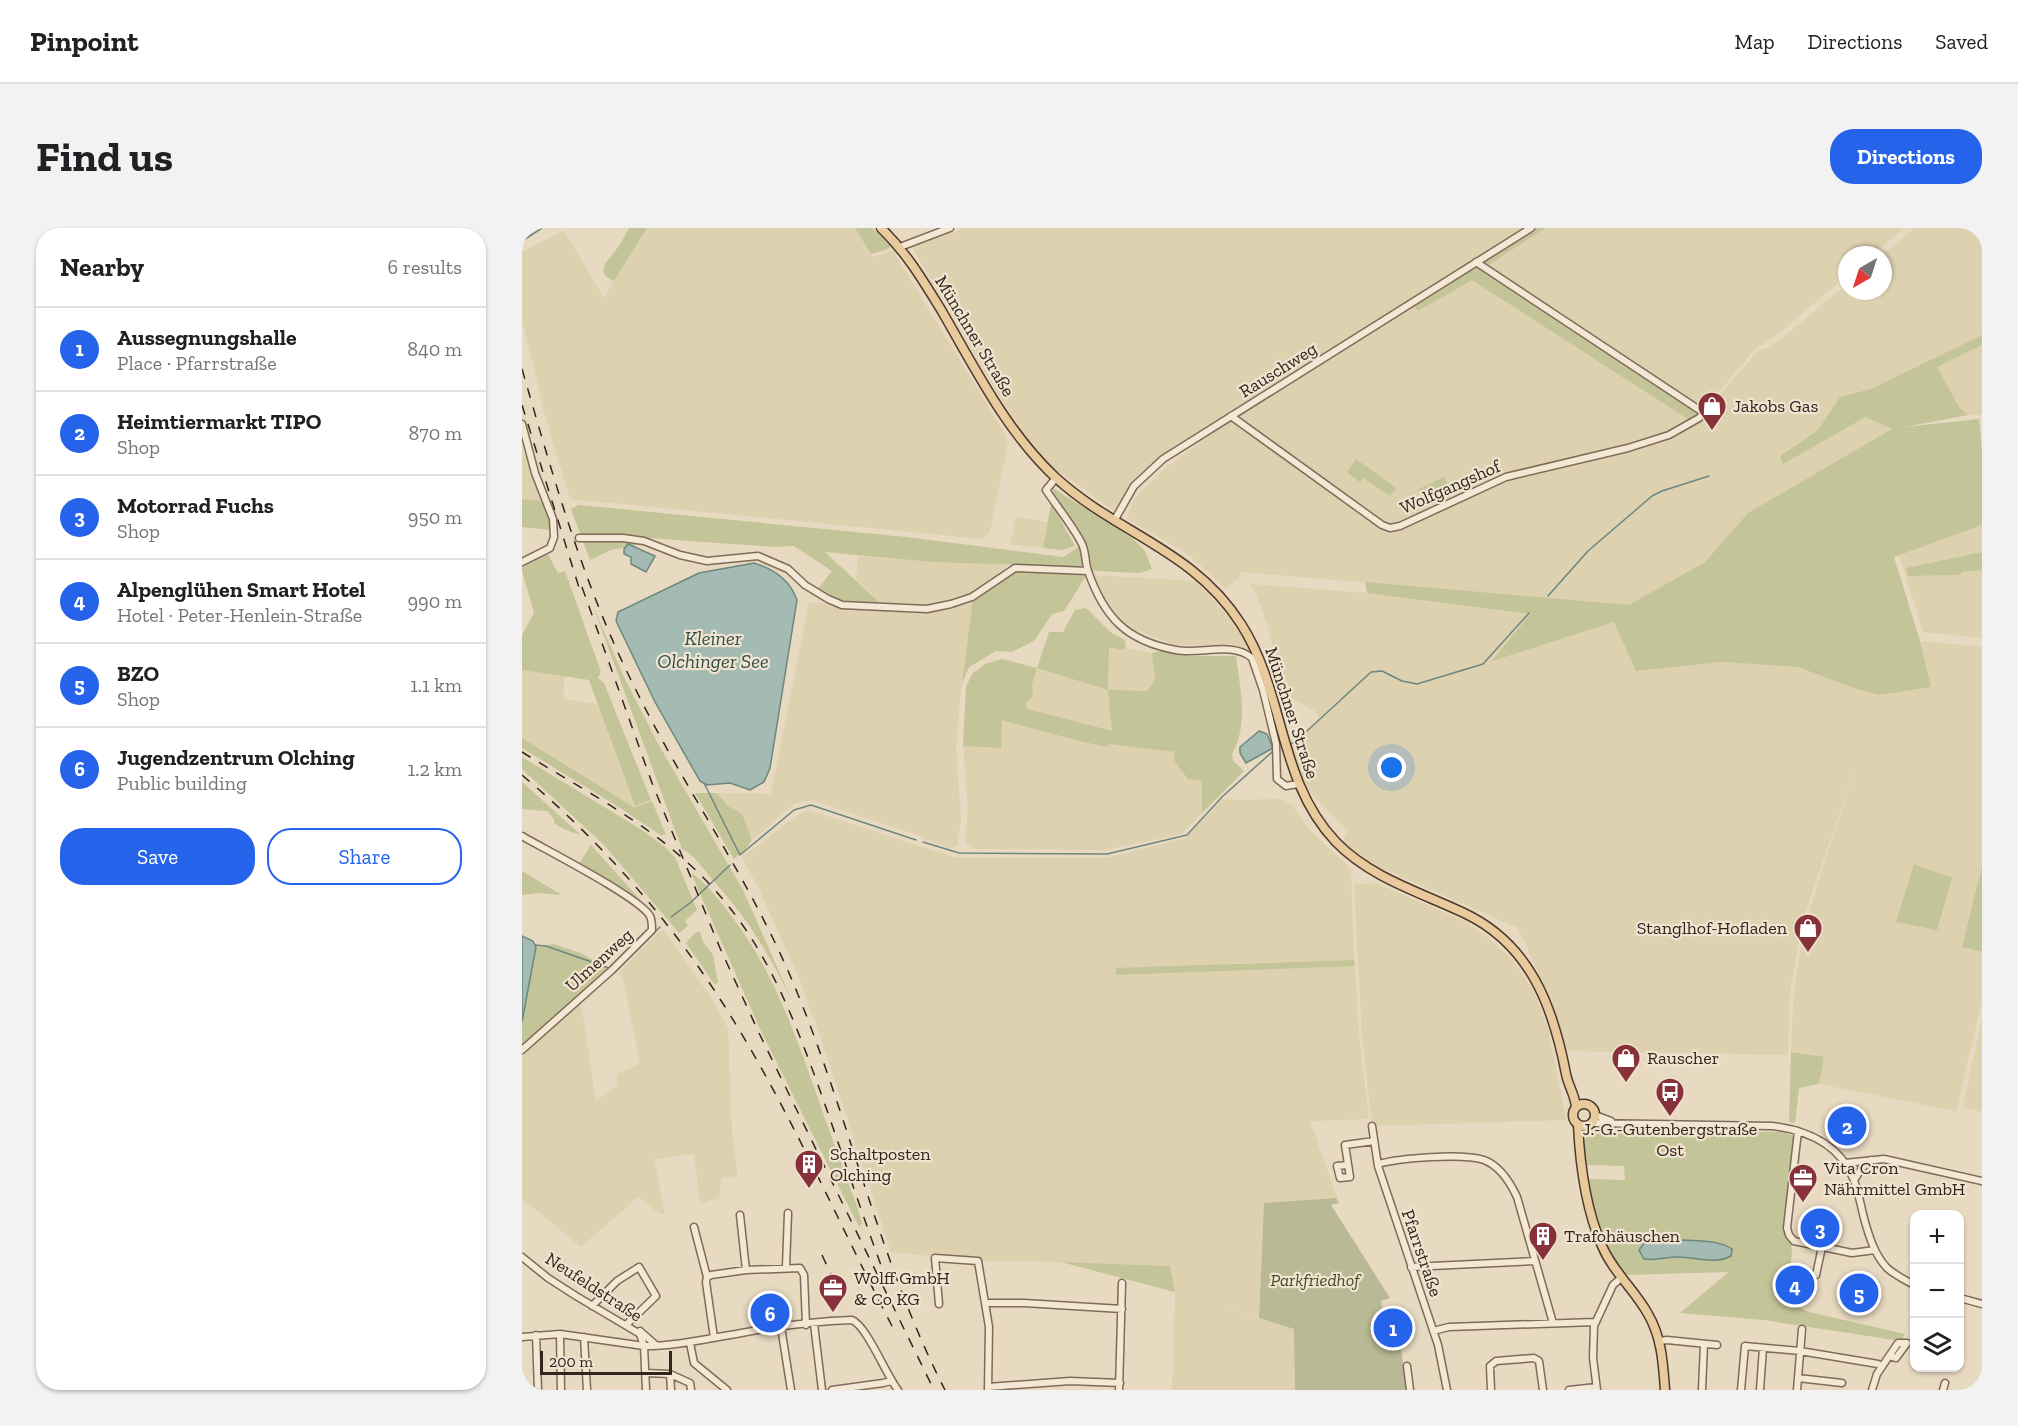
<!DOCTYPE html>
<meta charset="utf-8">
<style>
body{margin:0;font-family:"Zilla Slab",serif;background:#f2f2f2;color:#202124}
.controls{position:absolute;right:18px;bottom:18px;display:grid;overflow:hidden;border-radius:12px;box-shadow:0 2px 4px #0004}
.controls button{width:54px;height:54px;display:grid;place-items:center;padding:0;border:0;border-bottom:2px solid #e0e0e0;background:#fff;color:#202124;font:30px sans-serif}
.compass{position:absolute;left:1316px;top:18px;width:54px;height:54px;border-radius:50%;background:#fff;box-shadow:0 2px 4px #0004;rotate:219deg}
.scale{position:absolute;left:18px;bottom:15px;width:132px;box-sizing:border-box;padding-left:6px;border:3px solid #31251d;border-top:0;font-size:16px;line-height:21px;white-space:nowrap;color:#31251d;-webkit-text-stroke:4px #f0e4d0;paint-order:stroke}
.you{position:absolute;left:870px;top:540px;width:21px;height:21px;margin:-15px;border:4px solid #fff;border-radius:50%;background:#1a73e8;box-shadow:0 0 0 9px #1a73e833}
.badge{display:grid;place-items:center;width:39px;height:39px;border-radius:50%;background:#2563eb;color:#fff;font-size:20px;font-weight:700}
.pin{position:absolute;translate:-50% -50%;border:3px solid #fff;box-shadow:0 2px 6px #0006}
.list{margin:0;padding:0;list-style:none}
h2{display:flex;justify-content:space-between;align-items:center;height:78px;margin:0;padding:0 24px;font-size:26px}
h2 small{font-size:20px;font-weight:400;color:#757577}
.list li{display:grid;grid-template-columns:39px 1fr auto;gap:18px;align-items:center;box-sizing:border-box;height:84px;padding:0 24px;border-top:2px solid #e0e0e0}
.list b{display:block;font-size:22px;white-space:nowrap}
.list p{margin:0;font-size:20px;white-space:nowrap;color:#757577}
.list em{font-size:20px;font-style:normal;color:#757577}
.actions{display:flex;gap:12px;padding:18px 24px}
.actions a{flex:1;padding:14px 0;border:2px solid #2563eb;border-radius:24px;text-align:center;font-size:21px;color:#2563eb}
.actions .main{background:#2563eb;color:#fff}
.icon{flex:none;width:33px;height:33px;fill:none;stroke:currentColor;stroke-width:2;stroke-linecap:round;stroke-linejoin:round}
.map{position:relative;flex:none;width:1460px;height:1162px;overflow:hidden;border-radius:24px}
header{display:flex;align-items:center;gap:36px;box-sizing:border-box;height:84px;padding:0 30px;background:#fff;border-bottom:2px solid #e0e0e0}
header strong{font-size:28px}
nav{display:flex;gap:33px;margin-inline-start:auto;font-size:21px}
.intro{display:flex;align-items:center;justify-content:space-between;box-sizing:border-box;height:144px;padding:0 36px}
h1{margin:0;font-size:42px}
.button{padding:15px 27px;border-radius:24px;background:#2563eb;color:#fff;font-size:21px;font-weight:700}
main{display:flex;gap:36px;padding:0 36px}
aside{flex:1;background:#fff;border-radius:24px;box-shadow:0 2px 4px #0004}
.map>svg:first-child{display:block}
</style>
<header>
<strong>Pinpoint</strong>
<nav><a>Map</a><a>Directions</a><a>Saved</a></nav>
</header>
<div class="intro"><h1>Find us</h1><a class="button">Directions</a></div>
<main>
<aside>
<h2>Nearby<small>6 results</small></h2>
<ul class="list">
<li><span class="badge">1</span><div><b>Aussegnungshalle</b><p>Place · Pfarrstraße</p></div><em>840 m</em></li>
<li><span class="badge">2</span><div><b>Heimtiermarkt TIPO</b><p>Shop</p></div><em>870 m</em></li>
<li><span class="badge">3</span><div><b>Motorrad Fuchs</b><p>Shop</p></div><em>950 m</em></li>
<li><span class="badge">4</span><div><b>Alpenglühen Smart Hotel</b><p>Hotel · Peter-Henlein-Straße</p></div><em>990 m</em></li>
<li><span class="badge">5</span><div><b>BZO</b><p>Shop</p></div><em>1.1 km</em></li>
<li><span class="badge">6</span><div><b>Jugendzentrum Olching</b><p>Public building</p></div><em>1.2 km</em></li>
</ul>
<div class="actions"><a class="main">Save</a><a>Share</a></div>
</aside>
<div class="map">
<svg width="1460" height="1162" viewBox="0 0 1460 1162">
<rect width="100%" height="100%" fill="#e8d9c1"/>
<path fill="#ddd1b0" d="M125 0H333L351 29 371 23 480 201 486 215 468 304 461 311 48 271 24 191 0 92V24L42 2 82 70Z
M444 0H1002L641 226 612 252 592 283 538 244 534 246 513 223 480 173 390 19Z
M1023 0H1383L1349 27H1325V47L1256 106 1232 122 1182 182 967 37Z
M1393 0H1460V107L1349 161 1318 169 1296 202 1258 227 1261 235 1345 189 1371 201 1226 285 1183 334 1107 377 718 344 717 351 703 361 685 343 661 323 605 291 612 271 642 241 713 189 891 77 896 83 950 51 1169 193 1142 207 1145 211 1173 195 1237 122 1249 119 1325 56V63H1361L1360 27Z
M1460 117V187H1446L1437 179 1415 139Z
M0 218 8 245 19 273 0 271Z
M494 288 525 294 521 320 488 316Z
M1460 297V324L1384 340 1386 348 1438 347 1439 344 1460 342V410L1401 404 1377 327Z
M336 328 410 334 486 336 466 356 448 366 428 374 405 378 360 377 334 351Z
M571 347 674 353 706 387 728 421 650 416 614 402 597 391 584 378Z
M728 356 845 365 1008 386 971 432 1093 394 1114 443 1200 434 1276 439 1334 461 1358 467 1409 459 1398 413 1460 419V638L1440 719 1460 724V774L1434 883 1297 856 1302 830 1269 824 1271 773 1282 699 1339 522 1279 698 1268 764 1266 827 1045 823 1030 775 996 700 850 636 841 630 821 613 826 603 783 559 770 519 798 490 793 483 771 471 764 463 755 439 746 398 735 369Z
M451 370 438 472 434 519 439 590 435 617 427 620 403 611 399 608 292 573H283L272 576 230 612 220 586 206 578 194 565 249 566 287 374 362 382 405 383Z
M587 418 598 422 604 420 630 425 633 452 590 504 506 481 503 476 511 468 510 457 515 440 586 462Z
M0 442 43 448 41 471 76 476 113 579 0 510Z
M480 491 553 512 584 519 588 516 654 524 680 552V585L659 606 583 622 451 621 443 615 446 581 441 518 479 520Z
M760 571 771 578 786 600 829 641 832 732 715 735 595 747 833 738 837 806 847 891 788 893 817 975 814 970 742 975 737 1089 695 1077 773 1101V1162H650L653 1064 648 1038 539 1034 456 1033 369 1024 293 792 289 784 275 745 238 663 220 629 274 588 286 582 435 630H585L664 610 700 572Z
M854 655 942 693 967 710 992 733 1013 766 1026 799 1044 892 850 898 840 810 832 657Z
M139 702 143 703 190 771 206 800 210 905 216 948 199 950 197 970 178 976 172 926 132 931 143 986 137 985 116 969 59 1019 0 970V822L58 769 74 873 95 857V847L118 835 101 750 97 744Z
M1460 790V884L1441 879Z"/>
<path fill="#c3c497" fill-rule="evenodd" d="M107 0H125L92 53C72 45 85 33 94 22 99 15 103 7 107 0Z
M333 0H350L369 18 366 21 349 26Z
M1012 0H1023L967 37 1182 182 1169 193 950 52 896 83 891 77Z
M1460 107V117L1415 139 1437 179 1446 187 1382 199 1457 191 1460 224V297L1372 329 1398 413 1409 459 1358 467 1334 461 1276 439 1200 434 1114 443 1092 394 970 433 1008 386 845 365 843 354 1107 377 1183 334 1226 285 1370 201 1344 189 1261 236 1258 228 1296 202 1318 169 1349 161Z
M834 231 874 260 868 268 841 250 838 254 825 244Z
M922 249 928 262 903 274 897 261Z
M531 260 610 310 623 323 630 341 618 345 575 343 541 338 410 334 303 324 360 377 314 375 296 361 310 343 272 318 254 319 126 310 112 318 89 322 68 332 49 281 57 277 384 309 541 329 558 318 528 265Z
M0 271 19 273 25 282 29 302 0 299Z
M529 275 553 318 540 322 521 320Z
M1460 324V342L1439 344V347L1386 348 1384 340Z
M26 326 36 345 43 343 79 444 76 450 82 455 129 572 113 578 67 452 0 442V407L12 385 0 343V337Z
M494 341 559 346 564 348 542 383 530 386 513 412 490 424 474 423 447 439 440 456 451 370Z
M71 378 101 447 135 514 221 662 270 773C250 731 227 692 195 657 185 646 174 628 160 621Z
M564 380 588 404 603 412 604 420 598 422 587 419 586 462 625 463 633 452 630 425 641 422 668 428H714C718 461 727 496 710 526L711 533 722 543 680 585V553L666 551 652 532 653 524 588 516 584 519 553 512 480 492 479 520 441 518 444 459 450 446 463 436 480 431 515 440 527 404H541L553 382ZM515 440 586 462 590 503 506 481 503 476 511 468 510 457Z
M0 510 112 579 130 573 144 607 142 606 140 608 95 578 0 520Z
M0 529 120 602 143 619 153 629 175 682 163 693 166 698 157 705 83 618 0 541Z
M0 554 59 607 44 602 32 595V591L25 583 0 581Z
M173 565H194L206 578 220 586 230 612 222 623 212 631Z
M69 617 121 675 120 676 56 637Z
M1392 636 1430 650 1415 702 1374 694Z
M1460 638V724L1440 719Z
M0 643 40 667 15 665 0 667Z
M169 645C182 653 194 668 204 681 248 736 271 799 294 865 307 903 321 940 335 978L340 996 337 999 239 803Z
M174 704H178L181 714 191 727 196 754 193 757 164 715Z
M32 716 58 725 90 742 0 822V794L14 719Z
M832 732 833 738 594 747V740Z
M1269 824 1302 829 1297 856 1277 860 1273 895 1267 894Z
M1068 903 1260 904 1272 908 1262 998 1269 1014 1270 1024 1265 1073 1287 1084 1383 1106 1379 1113 1242 1092 1158 1085 1207 1044 1101 1047C1080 1018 1072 986 1065 951L1103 952 1102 938 1063 937C1061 924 1059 913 1068 903Z
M539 1034 648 1038 653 1064Z"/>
<path fill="#b9ba95" d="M814 970 817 975 809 977 868 1070 859 1073 860 1080H862L863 1089 870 1088 879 1119 884 1162H773L772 1101 737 1090 742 975Z"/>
<path fill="#a3bbb2" stroke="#6c877e" stroke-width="1.5" d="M106 316 133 328 124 344 109 336V329L102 326V321Z
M232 335C252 341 268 352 275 372L248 540 242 554 228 562 208 555 185 557 178 553 133 474 94 393 96 384 177 345Z
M737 503 745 506 751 520 724 535 718 525V519Z
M0 708 11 713 14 719 0 794Z
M1162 1012C1177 1013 1197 1012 1210 1021L1209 1028C1193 1037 1173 1029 1156 1029 1144 1029 1134 1033 1122 1031L1117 1022 1123 1014Z"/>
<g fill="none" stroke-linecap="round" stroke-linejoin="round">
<path stroke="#6c877e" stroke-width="1.5" d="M0 13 20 0
M1026 368 1066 323 1130 268 1140 263 1187 248
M769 516 773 514 849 444 860 443 880 453 895 456 961 436 1007 385
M182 555 218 627 272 582 289 577 394 612
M401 614 437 625 585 626 665 607 701 568 750 524
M149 689 168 675 208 637
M13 717 24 718 87 740
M104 732 138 699"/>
<g stroke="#7f6b5b" stroke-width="9">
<path id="minor" d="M378 19 428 0
M709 188 860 297 868 300 878 298 984 249 1106 220 1147 207 1177 190 1182 185 954 34
M0 196 13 245 31 291 32 309 28 320 0 334
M534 250 524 262C536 280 551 298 560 316 564 324 563 335 566 343 582 389 604 413 654 422 678 427 710 413 730 430L741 462 754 516 755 551 764 558 776 556
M592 293 612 258 641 231 1009 0
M57 310H101L122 313 158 327 185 333 236 328 266 341 283 357 306 371 320 377 405 381 429 376 450 369 493 340 566 343
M0 608C24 622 117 669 128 688 130 692 130 698 130 702L90 742 0 822
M1073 887 1089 893
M1070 895 1250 898C1284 902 1317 916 1331 950 1337 964 1339 980 1343 994 1348 1011 1353 1027 1365 1040 1373 1047 1383 1052 1392 1057
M850 898 856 938 916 1117 925 1162
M1276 903 1265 1000 1267 1007 1272 1013 1330 1025 1353 1022
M1323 935 1362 931 1460 953
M856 936C879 930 939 925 962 932 978 938 988 954 995 969L1031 1095
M826 937 815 938 818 950 828 949 823 917 852 913
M1332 952 1340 940 1349 932
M218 987 224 1042
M172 999 185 1049
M0 1029 26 1050 54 1068 118 1106 122 1118 124 1162
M264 1039 266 985
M889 1039 1013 1033
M1294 1047 1300 1019
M1438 1070 1460 1076
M463 1075H502L600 1081
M417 1076 413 1030 456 1033 467 1099 466 1162
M70 1078 95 1053 117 1039 134 1068 104 1097
M292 1096 300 1162
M259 1099 269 1162
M118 1103 135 1118
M911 1103 927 1099 1073 1094
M38 1106 39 1162
M14 1107 16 1162
M0 1109 38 1106 122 1118C154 1118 183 1111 214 1106 250 1099 294 1093 330 1092 345 1098 364 1147 376 1162
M62 1109 65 1162
M192 1110 184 1054 185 1049 189 1047 224 1042 278 1040 282 1047 284 1097
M1138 1113 1145 1112 1195 1117
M168 1115 172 1135 205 1162
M885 1138 888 1162
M124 1145 148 1146 168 1155 169 1162
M148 1146 149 1162
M1276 1150 1320 1155
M466 1159 548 1153 598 1155
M310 1162 361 1155 369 1153
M597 1162 600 1055
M969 1162 968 1138 974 1133 1012 1130 1017 1133 1021 1162
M1047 1162 1074 1159
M1075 1162 1071 1130 1072 1098 1091 1057 1099 1050
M1180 1162 1182 1116
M1219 1162 1223 1118 1278 1123 1356 1136 1359 1138
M1238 1162 1241 1120
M1275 1162 1280 1101
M1350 1162 1355 1146 1376 1115H1385L1374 1130 1367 1128
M1421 1162 1423 1155"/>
</g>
<g stroke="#4d3a2f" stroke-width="11">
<path id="major" d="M359 0C384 24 400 51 418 80 452 138 483 202 533 249 595 306 671 321 719 396 764 466 755 552 814 614 849 650 898 664 942 685 1008 716 1031 778 1044 846 1046 857 1053 867 1054 879
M1051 887a11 11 0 1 1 22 0a11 11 0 1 1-22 0Z
M1056 897C1058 937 1064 982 1080 1018 1091 1044 1113 1062 1126 1086 1140 1110 1141 1136 1143 1162"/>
</g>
<use href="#minor" stroke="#f4e7d3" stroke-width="6"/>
<use href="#major" stroke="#e8ca9d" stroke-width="8"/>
<path stroke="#31251d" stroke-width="1.5" stroke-dasharray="10 10" stroke-linecap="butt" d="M0 141C31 248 61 356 111 456 159 555 223 644 267 745 326 882 355 1029 423 1162
M0 177 59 366
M60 359 130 555 198 720 237 805 412 1162
M0 524C56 559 117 590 166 635 238 700 268 779 300 868 320 925 339 983 360 1040
M0 547C76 611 144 687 198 771 265 875 314 990 371 1100
M300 1027 319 1068"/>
</g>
<defs>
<g id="shop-pin" transform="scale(1.5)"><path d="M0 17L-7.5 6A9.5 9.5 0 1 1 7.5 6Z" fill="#87323a" stroke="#f0e4d0"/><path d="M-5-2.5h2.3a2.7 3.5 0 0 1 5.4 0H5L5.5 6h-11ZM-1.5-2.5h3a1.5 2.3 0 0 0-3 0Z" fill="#fff"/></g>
<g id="bus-pin" transform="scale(1.5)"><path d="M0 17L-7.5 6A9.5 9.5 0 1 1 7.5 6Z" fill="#87323a" stroke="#f0e4d0"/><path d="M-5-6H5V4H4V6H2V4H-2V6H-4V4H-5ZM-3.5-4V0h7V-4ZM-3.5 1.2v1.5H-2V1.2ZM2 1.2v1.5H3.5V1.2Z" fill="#fff"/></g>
<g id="building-pin" transform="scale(1.5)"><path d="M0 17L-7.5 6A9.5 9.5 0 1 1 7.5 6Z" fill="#87323a" stroke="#f0e4d0"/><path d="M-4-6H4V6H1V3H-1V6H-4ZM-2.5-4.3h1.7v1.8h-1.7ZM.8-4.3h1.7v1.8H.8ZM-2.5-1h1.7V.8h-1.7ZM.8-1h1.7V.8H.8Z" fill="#fff"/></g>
<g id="office-pin" transform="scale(1.5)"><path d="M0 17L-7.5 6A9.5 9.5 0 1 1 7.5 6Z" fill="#87323a" stroke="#f0e4d0"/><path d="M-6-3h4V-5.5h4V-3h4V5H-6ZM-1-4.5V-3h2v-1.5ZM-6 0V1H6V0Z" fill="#fff"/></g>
</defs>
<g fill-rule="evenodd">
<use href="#shop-pin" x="1190" y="178"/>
<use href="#shop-pin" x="1286" y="700"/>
<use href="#shop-pin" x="1104" y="830"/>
<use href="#bus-pin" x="1148" y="864"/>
<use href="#building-pin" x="287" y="936"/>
<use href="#office-pin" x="1281" y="950"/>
<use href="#building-pin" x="1021" y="1008"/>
<use href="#office-pin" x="311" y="1060"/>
</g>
<g text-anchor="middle" stroke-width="4.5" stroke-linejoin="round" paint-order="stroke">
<g font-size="18" fill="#31251d" stroke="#f0e4d0">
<text transform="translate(453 108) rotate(59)" y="6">Münchner Straße</text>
<text transform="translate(756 142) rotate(-32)" y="6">Rauschweg</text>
<text transform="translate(928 259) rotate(-24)" y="6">Wolfgangshof</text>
<text transform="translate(770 485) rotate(72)" y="6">Münchner Straße</text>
<text transform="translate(77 732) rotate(-42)" y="6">Ulmenweg</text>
<text transform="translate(900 1025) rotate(71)" y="6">Pfarrstraße</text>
<text transform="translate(72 1059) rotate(33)" y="6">Neufeldstraße</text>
</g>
<g font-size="18" fill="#31251d" stroke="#f0e4d0" text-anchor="start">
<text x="1211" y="184">Jakobs Gas</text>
<text x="1265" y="706" text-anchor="end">Stanglhof-Hofladen</text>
<text x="1125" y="836">Rauscher</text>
<text x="1148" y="907" text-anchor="middle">J.-G.-Gutenbergstraße<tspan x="1148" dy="21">Ost</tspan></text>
<text x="308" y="932">Schaltposten<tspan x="308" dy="21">Olching</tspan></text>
<text x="1302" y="946">Vita Cron<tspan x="1302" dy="21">Nährmittel GmbH</tspan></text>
<text x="1042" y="1014">Trafohäuschen</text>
<text x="332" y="1056">Wolff GmbH<tspan x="332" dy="21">&amp; Co KG</tspan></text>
</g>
<g font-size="18" font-style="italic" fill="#454b26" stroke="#f0e4d0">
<text x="793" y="1058">Parkfriedhof</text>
</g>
<g font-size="20" font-style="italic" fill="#2e4f4a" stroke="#f0e4d0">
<text x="191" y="417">Kleiner<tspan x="191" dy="23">Olchinger See</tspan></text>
</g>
</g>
</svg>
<div class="controls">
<button>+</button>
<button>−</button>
<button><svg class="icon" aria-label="layers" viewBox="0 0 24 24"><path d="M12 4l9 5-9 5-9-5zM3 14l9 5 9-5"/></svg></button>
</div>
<svg class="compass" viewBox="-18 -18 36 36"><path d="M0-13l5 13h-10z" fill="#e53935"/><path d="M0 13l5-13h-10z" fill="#757577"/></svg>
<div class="scale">200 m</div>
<div class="you"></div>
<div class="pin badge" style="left:871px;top:1100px">1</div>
<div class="pin badge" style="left:1325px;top:898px">2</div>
<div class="pin badge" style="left:1298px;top:1000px">3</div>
<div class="pin badge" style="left:1273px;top:1057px">4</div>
<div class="pin badge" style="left:1337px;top:1065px">5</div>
<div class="pin badge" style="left:248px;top:1085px">6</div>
</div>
</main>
